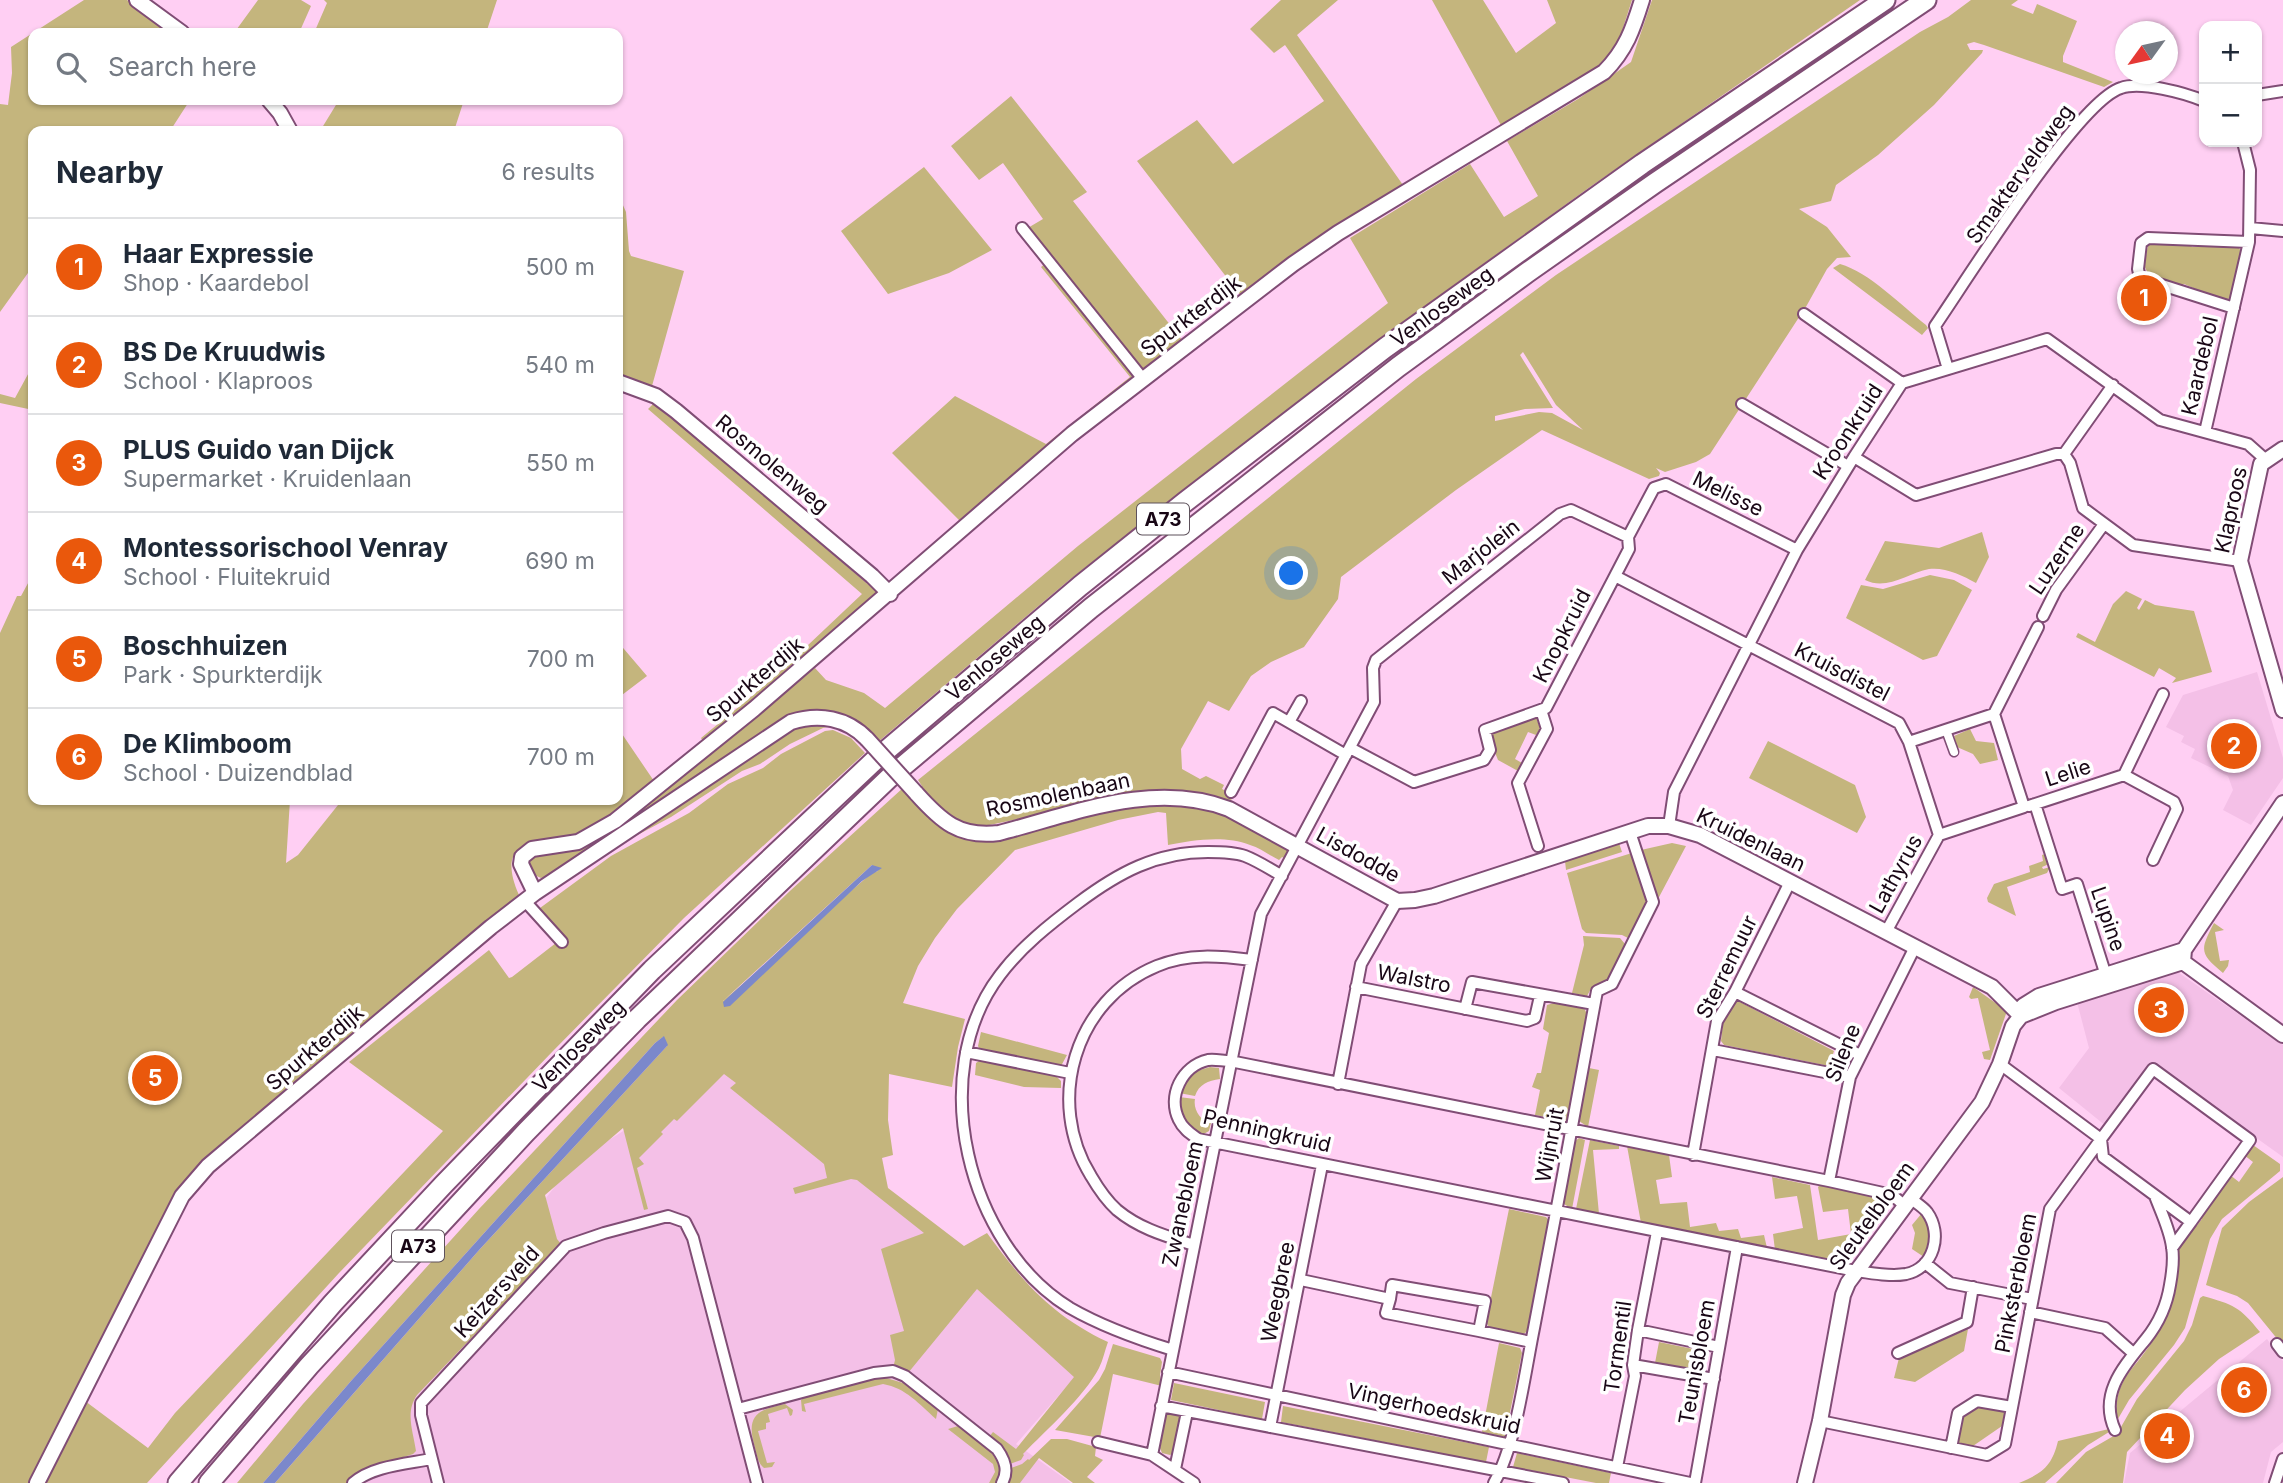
<!DOCTYPE html>
<meta charset="utf-8">
<style>
body{margin:0;font-family:Inter,sans-serif;background:#f2f2f3;color:#1f2937}
.controls{position:absolute;right:21px;top:21px;display:grid;overflow:hidden;border-radius:14px;box-shadow:0 2px 5px #0004}
.controls button{width:63px;height:63px;display:grid;place-items:center;padding:0;border:0;border-bottom:2px solid #e0e1e3;background:#fff;color:#1f2937;font:35px sans-serif}
.compass{position:absolute;left:2115px;top:21px;width:63px;height:63px;border-radius:50%;background:#fff;box-shadow:0 2px 5px #0004;rotate:237deg}
.you{position:absolute;left:1292px;top:574px;width:24px;height:24px;margin:-18px;border:5px solid #fff;border-radius:50%;background:#1a73e8;box-shadow:0 0 0 10px #1a73e833}
.badge{display:grid;place-items:center;width:46px;height:46px;border-radius:50%;background:#ea580c;color:#fff;font-size:23px;font-weight:700}
.pin{position:absolute;translate:-50% -50%;border:4px solid #fff;box-shadow:0 2px 7px #0006}
.list{margin:0;padding:0;list-style:none}
h2{display:flex;justify-content:space-between;align-items:center;height:91px;margin:0;padding:0 28px;font-size:30px}
h2 small{font-size:23px;font-weight:400;color:#747a83}
.list li{display:grid;grid-template-columns:46px 1fr auto;gap:21px;align-items:center;box-sizing:border-box;height:98px;padding:0 28px;border-top:2px solid #e0e1e3}
.list b{display:block;font-size:26px;white-space:nowrap}
.list p{margin:0;font-size:23px;white-space:nowrap;color:#747a83}
.list em{font-size:23px;font-style:normal;color:#747a83}
.icon{flex:none;width:38px;height:38px;fill:none;stroke:currentColor;stroke-width:2;stroke-linecap:round;stroke-linejoin:round}
.map{position:relative;flex:none;width:2283px;height:1483px;overflow:hidden}
.search{position:absolute;background:#fff;box-shadow:0 2px 5px #0004;left:28px;top:28px;width:595px;height:77px;display:flex;align-items:center;gap:18px;box-sizing:border-box;padding:0 24px;border-radius:14px;color:#747a83;font-size:26px}
.panel{position:absolute;background:#fff;box-shadow:0 2px 5px #0004;left:28px;top:126px;width:595px;height:679px;border-radius:14px}
.map>svg:first-child{display:block}
</style>
<div class="map">
<svg width="2283" height="1483" viewBox="0 0 2283 1483">
<rect width="100%" height="100%" fill="#ffcff3"/>
<path fill="#f4c0e7" d="M2257 672 2283 758V778L2251 825 2223 810 2233 790 2228 776 2191 758 2195 749 2181 742 2184 736 2166 727 2183 695Z
M2166 973H2179L2283 1045V1157L2153 1064 2106 1126 2059 1088 2089 1048 2077 1002Z
M720 1070 854 1158 1075 1377 1016 1444 1071 1483H316L458 1311 574 1162Z
M2267 1339 2283 1361V1442L2271 1452 2263 1483H2124L2130 1453Z"/>
<path fill="#c4b57d" fill-rule="evenodd" d="M84 0H127L170 33H33V100H190L170 131H33V266L0 312V104L8 105 12 73 11 47Z
M258 0H301L311 6 299 33H234Z
M324 0H497L486 33H314L327 3Z
M1281 0H1338L1297 35 1403 185 1310 244 1241 296 1137 161 1197 120 1233 164 1324 101 1285 45 1274 53 1250 29Z
M1432 0H1483L1516 53 1556 23 1547 0H1632L1615 53 1601 65 1502 127Z
M1652 0H1860L1590 187 1360 353 1068 581 878 742C852 715 830 708 792 713 747 743 702 772 658 803 623 828 582 865 541 878L532 874C521 847 547 855 562 852 575 850 587 843 599 838L815 668 826 680 864 693 885 708 1078 546 1388 303 1350 238 1470 164 1504 217 1538 196 1507 141 1578 99 1631 62Z
M1971 0H2018L2011 5 2033 14 2037 4 2077 21 2063 56V62L2113 82 2104 87 1984 45 1974 42 1967 44 1970 50H1983L1982 53 1934 105 1878 155 1836 185 1831 201 1799 209 1827 227 1851 257 1837 258 1827 269 1807 305 1710 454 1696 462 1665 472 1656 468 1660 473 1659 476 1649 479 1542 430 1456 490 1341 577 1338 599 1304 647 1271 662 1251 676 1229 711 1208 701 1181 749 1182 769 1200 779 1206 776 1224 785 1222 789 1232 794 1231 804 1206 796 1112 799 980 827 956 822 931 800 918 780 1416 379 1556 275 1920 32 1948 17ZM1523 352 1556 405 1583 430 1552 413 1539 412 1495 421V416L1525 409 1553 408 1520 355Z
M1011 96 1087 192 1073 201 1182 340 1143 371 1026 229 1043 219 1003 163 979 180 951 146Z
M339 100H464L454 131H320Z
M924 167 992 250 949 273 888 294 841 231Z
M622 203 626 212 629 251 631 256 684 271 652 386 618 373V209Z
M2155 241 2189 243 2192 247H2230L2231 244 2238 247 2242 252 2232 297 2224 301 2184 284 2181 286 2148 274 2144 265 2148 246Z
M1047 262 1133 373 1134 377 961 522 892 453 955 396 1046 444 1130 377 1041 267Z
M1840 264C1869 272 1902 306 1926 325L1928 328 1922 335 1833 268Z
M33 365V410L0 403V394L15 398Z
M653 404 688 431 877 592 878 600 704 743 701 738 770 681 862 594 648 409Z
M1982 532 1989 557 1976 583C1962 575 1945 567 1929 569 1908 573 1887 591 1865 580L1885 541 1939 548Z
M33 574V800H290L286 863 298 855 342 800H618V728L656 784C642 794 604 827 590 832 552 844 490 829 519 895L514 900 190 1175 31 1483H0V633L17 596H21Z
M1930 575 1954 580 1972 590 1937 656 1923 660 1846 618 1861 585 1883 589Z
M2126 591 2142 599 2137 608 2139 610 2145 600 2155 605 2194 611 2212 672 2172 683 2176 678 2159 668 2154 677 2076 637 2078 633 2095 642 2113 604Z
M618 642 647 676 618 698Z
M1536 717 1540 728 1536 735 1528 732 1515 759 1522 763 1518 771 1498 760 1490 740 1493 732Z
M821 724 832 726 823 728 790 744 760 764 742 771 671 817 617 846 561 884 791 728Z
M1970 729 1976 741 1994 743 1998 760 1980 764 1973 754 1957 747 1954 736Z
M833 730 851 738 865 753 684 918 553 1051 339 1273 147 1483H43L85 1401 148 1448 175 1413 443 1131 349 1062 489 950 509 978 512 977 565 936 540 908 611 856 689 813 728 784 763 768 781 754 825 731Z
M1768 741 1855 785 1866 817 1857 833 1749 778Z
M904 787 954 833 1077 818 1136 804 1185 803 1231 816 1287 847V860L1282 857 1279 860C1269 855 1260 848 1250 845 1225 835 1193 840 1168 845L1166 813 1158 812 1118 820 1015 850 957 909 935 938 918 966 903 1003 965 1019 958 1047 952 1087 889 1074 888 1120 893 1155 882 1158 888 1188 964 1246 987 1233C1023 1282 1051 1315 1108 1342 1105 1350 1103 1360 1099 1368 1084 1397 1046 1430 1023 1454L1024 1455 1021 1460 1010 1464 1004 1450 989 1437 993 1432 1016 1449 1074 1377 977 1289 908 1373 893 1368 895 1360 890 1335 904 1331 881 1249 924 1233 857 1180 851 1179 795 1194 793 1188 827 1178 824 1164 730 1088 736 1083 724 1074 677 1121 674 1119 661 1132 663 1134 639 1158 644 1164 637 1168 648 1209 644 1210 623 1128 545 1195 557 1239 561 1244 417 1395C405 1412 413 1431 416 1451L413 1454 365 1470 348 1483H275L480 1249 667 1046 663 1037 655 1043 351 1381 263 1483H237L303 1404 479 1209 677 1000 791 890ZM872 865 878 871 873 872 723 1001Z
M1618 840 1622 852 1566 870 1565 861 1607 848 1610 842Z
M1672 843 1686 846 1658 899 1641 850Z
M1632 853 1648 897 1647 906 1630 939 1622 935 1586 933 1582 929 1567 873Z
M2045 854 2049 864 2042 867 2043 869 2050 867 2047 873 2007 887 2016 916 1988 902 1987 898 1994 884 2030 872 2029 866 2043 861 2042 855Z
M2214 923 2224 930 2215 932 2220 961 2229 960 2228 966 2223 973C2199 953 2200 950 2214 923Z
M1583 936 1620 938 1625 944 1608 981 1592 987 1587 996 1572 993 1584 945Z
M1973 987 2007 1011 1990 1060 1984 1059 1982 1052 1990 1050 1978 998 1971 999 1969 997Z
M1738 1001 1834 1051 1829 1066 1724 1045 1721 1041 1723 1023 1734 1003Z
M1554 1003 1584 1008 1588 1016 1568 1121 1535 1115 1540 1090 1532 1087 1537 1073H1541L1549 1033 1543 1029 1547 1005Z
M981 1032 1067 1055 1061 1066 980 1050 978 1046Z
M979 1061 1056 1076 1061 1081V1088L1024 1087 975 1075 976 1063Z
M1210 1067 1219 1068 1220 1079C1208 1081 1199 1084 1195 1096L1179 1093C1185 1076 1193 1072 1210 1067Z
M1589 1068 1599 1070 1588 1127 1579 1121Z
M1179 1097 1195 1099C1193 1109 1200 1121 1211 1123L1209 1131 1202 1135C1185 1128 1181 1115 1179 1097Z
M1579 1138 1585 1140 1572 1209 1564 1204 1574 1142Z
M1590 1140 1619 1146V1149L1593 1150 1599 1214 1576 1209Z
M2253 1145 2280 1164V1171L2222 1219 2210 1239 2185 1328 2174 1345 2129 1400 2115 1424C2116 1410 2116 1395 2123 1382 2128 1372 2136 1364 2142 1356 2166 1325 2183 1291 2176 1251L2202 1219V1213L2230 1175 2239 1182 2253 1162 2244 1155Z
M1627 1146 1669 1155 1672 1177 1656 1180 1660 1204 1687 1202 1690 1227 1716 1223 1719 1231 1738 1229 1741 1238 1764 1235 1767 1248 1641 1223Z
M1772 1177 1810 1185 1818 1240 1851 1234 1848 1209 1823 1212 1818 1187 1822 1183 1835 1186 1836 1189 1884 1199 1838 1263 1775 1250 1773 1234 1803 1228 1797 1196 1775 1199Z
M2283 1177V1346L2248 1303 2237 1296 2206 1285 2222 1228 2249 1202Z
M1509 1209 1546 1217 1550 1222 1528 1330 1524 1334 1489 1327 1486 1322Z
M1922 1213C1932 1229 1930 1241 1924 1257L1912 1249 1915 1233 1912 1225Z
M2203 1296C2234 1305 2239 1306 2260 1332L2219 1359 2185 1390 2127 1452 2123 1483H2056L2086 1452 2117 1434 2137 1399 2184 1341 2192 1325 2200 1298Z
M1968 1329 1964 1351 1915 1382 1894 1378 1899 1358Z
M1659 1342 1698 1350 1693 1370 1655 1363Z
M1499 1343 1520 1348 1522 1353 1505 1437 1482 1432Z
M1113 1344 1160 1358 1162 1362 1160 1375 1162 1386 1113 1374 1100 1438 1055 1430 1099 1380 1105 1369Z
M883 1377 903 1383 938 1409 936 1419C919 1404 906 1388 883 1384L804 1404 806 1412 802 1411 801 1400 807 1396Z
M1174 1383 1265 1402 1262 1419 1171 1400Z
M785 1404 793 1410 792 1415 790 1416 787 1408 768 1414 770 1422 766 1423V1429L758 1431 767 1463 775 1462 772 1467 764 1468C758 1463 757 1456 755 1448 746 1417 755 1410 785 1404Z
M1978 1405 2005 1411 2002 1426 1973 1446 1957 1443 1962 1415Z
M1283 1406 1489 1447 1486 1462 1281 1422Z
M1169 1413 1179 1415 1182 1418 1175 1452 1170 1455 1162 1453 1160 1448 1166 1416Z
M958 1426C976 1440 1009 1457 997 1483H989L995 1472 993 1464 948 1429Z
M2109 1429V1432L2088 1445 2045 1483H2019C2043 1473 2052 1466 2058 1441Z
M1051 1439H1067L1096 1447 1095 1456 1103 1460 1087 1477 1095 1483H1073L1039 1458 1020 1483H1009L1011 1468 1022 1464 1028 1459 1029 1460Z
M1517 1453 1611 1473 1609 1483H1596L1513 1467Z"/>
<path fill="#7b88cb" d="M872 865 882 868 862 881 730 1006 724 1007 723 1002Z
M664 1036 668 1045 480 1249 275 1483H263L351 1381 655 1043Z"/>
<g fill="none" stroke-linecap="round" stroke-linejoin="round">
<g stroke="#804d75" stroke-width="11">
<path id="pedestrian" d="M1946 730 1954 752"/>
</g>
<g stroke="#804d75" stroke-width="14">
<path id="minor" d="M2257 95 2283 91
M1022 228 1143 379
M2250 228 2283 231
M2234 308 2140 278 2138 269 2141 243 2148 238 2249 242
M1804 314 1902 383
M1948 369 1935 326C1966 281 2078 101 2121 88 2141 81 2185 93 2204 101
M1742 404 1848 466
M2205 432 2249 242 2250 170 2243 142
M2064 454 2113 385
M1854 457 1916 495 2056 454H2064L2070 463 2083 508 2133 545 2240 561
M1628 537 1654 488 1666 484 1797 550
M2043 616 2056 590 2104 524
M1994 714 2038 627
M1289 722 1301 701
M1350 748 1414 782 1484 760 1490 750 1485 730 1546 708 1615 576
M2124 775 2174 802 2177 809 2153 860
M1231 792 1273 713 1346 755
M2035 804 2062 889 2077 884 2108 982
M2029 806 2124 775 2163 694
M1669 826 1674 792 1797 550 1854 457 1902 383 2047 339 2160 420 2248 444 2266 460
M1538 846 1518 783 1547 729 1541 710
M524 900 562 942
M1886 932 1939 835
M1356 987 1527 1021 1535 1018 1540 996
M1735 992 1860 1055
M1465 1009 1472 982 1594 1004
M1713 1050 1850 1077
M966 1052 1070 1073
M2153 1069 2250 1140 2191 1222 2103 1157 2101 1139Z
M1338 1084 1361 964 1397 901
M1693 1155 1717 1021 1735 992 1790 882
M1829 1181 1850 1077 1915 947
M1904 1205 1892 1195 1829 1181 1230 1061C1223 1061 1215 1059 1208 1060 1182 1066 1167 1096 1179 1120 1183 1129 1191 1134 1198 1139L1856 1271C1872 1273 1889 1277 1906 1274 1934 1268 1943 1234 1927 1212 1923 1207 1915 1202 1910 1198
M1194 1245C1166 1236 1140 1229 1117 1210 1107 1201 1098 1188 1091 1176 1045 1102 1074 1000 1157 966 1189 953 1219 956 1252 960
M2172 1248 2191 1222
M1925 1263 1950 1283 2032 1299
M1301 1280 1390 1299 1392 1285 1485 1301 1479 1331 1531 1342
M1390 1299 1386 1313 1479 1331
M2030 1312 2105 1328 2133 1353
M1638 1330 1719 1347
M2277 1344 2283 1352
M1173 1350C1137 1339 1103 1327 1070 1308 967 1245 925 1073 1000 975 1021 947 1050 924 1078 903 1118 873 1156 852 1208 852 1219 852 1234 852 1245 856 1258 861 1270 869 1282 876
M1898 1353 1967 1322 1973 1287
M1633 1365 1714 1379
M1168 1372 1690 1483
M1161 1406 1563 1483
M738 1409 874 1373 893 1371 905 1376 997 1449C1005 1460 1009 1471 1002 1483
M1820 1421 1987 1455 2005 1444 2050 1209 2101 1139 2000 1064
M1270 1427 1322 1165
M2115 1430C2098 1393 2125 1365 2146 1339 2158 1324 2167 1304 2170 1285 2172 1274 2174 1258 2172 1247 2170 1230 2161 1212 2155 1196
M1098 1442 1152 1455 1194 1483
M1951 1448 1958 1413 1977 1401 2012 1407
M1152 1455 1261 914 1374 702 1373 668 1376 660 1560 514 1571 510 1628 537 1629 549 1615 576 1899 723 1909 742 1939 835 2024 807 1994 714 1909 742
M1617 1467 1635 1376 1633 1365 1638 1330 1657 1232
M1175 1469 1187 1412
M353 1483C372 1466 406 1464 431 1459
M438 1483 421 1415V1403L566 1246 604 1233 668 1216 685 1222 693 1238 757 1483
M1494 1483C1516 1445 1525 1372 1534 1328 1556 1216 1576 1103 1597 991L1612 984 1653 902 1630 832
M1695 1483 1737 1247
M2275 1483 2283 1459"/>
</g>
<g stroke="#804d75" stroke-width="18">
<path id="tertiary" d="M137 0 182 33
M269 100 280 113 290 131
M618 382 656 396 676 411 872 576 890 594
M2283 449 2261 464 2240 561 2283 710
M916 793C941 821 959 838 999 833 1073 814 1153 780 1229 809L1397 901 1415 900 1434 896 1648 826H1669L1700 835 1992 987 2021 1016
M535 893 791 722C819 713 847 718 867 739
M2183 962 2184 950 2283 803
M2183 962 2283 1035
M2022 1015 2023 1006 2039 996 2184 950
M37 1483 182 1196 208 1166 491 927 535 893 521 864 522 857 532 849 578 842 615 821 754 709 1072 434 1293 264 1338 233 1604 72C1626 50 1633 29 1642 0
M1805 1483 1820 1421 1843 1295 1848 1283 1982 1102 2000 1064 2013 1026 2021 1016 2056 1002 2183 962"/>
</g>
<g stroke="#804d75" stroke-width="23">
<path id="motorway" d="M178 1483 333 1303 444 1184 652 970 875 760 1080 586 1185 502 1385 348 1642 164 1885 0
M209 1483 309 1366 526 1132 637 1019 889 778 1091 608 1398 367 1528 272 1655 183 1926 0"/>
</g>
<use href="#pedestrian" stroke="#fff" stroke-width="8"/>
<use href="#minor" stroke="#fff" stroke-width="10"/>
<use href="#tertiary" stroke="#fff" stroke-width="14"/>
<use href="#motorway" stroke="#fff" stroke-width="19"/>
<g stroke="#804d75" stroke-width="18" stroke-linecap="butt">
<path id="tertiary-bridge" d="M867 739 916 793"/>
</g>
<use href="#tertiary-bridge" stroke="#fff" stroke-width="14"/>
</g>
<g text-anchor="middle" stroke-width="7" stroke-linejoin="round" paint-order="stroke">
<g fill="#fff" stroke="#5d515b" stroke-width="2">
<rect x="1137" y="503.5" width="52" height="31" rx="5"/>
<rect x="392" y="1230.5" width="52" height="31" rx="5"/>
</g>
<g font-size="19" font-weight="bold" fill="#180615">
<text x="1163" y="526">A73</text>
<text x="418" y="1253">A73</text>
</g>
<g font-size="21" fill="#180615" stroke="#fff">
<text transform="translate(2020 174) rotate(-54)" y="7">Smakterveldweg</text>
<text transform="translate(1442 307) rotate(-36)" y="7">Venloseweg</text>
<text transform="translate(1191 316) rotate(-37)" y="7">Spurkterdijk</text>
<text transform="translate(2200 366) rotate(-77)" y="7">Kaardebol</text>
<text transform="translate(1848 432) rotate(-57)" y="7">Kroonkruid</text>
<text transform="translate(772 464) rotate(40)" y="7">Rosmolenweg</text>
<text transform="translate(1728 494) rotate(26)" y="7">Melisse</text>
<text transform="translate(2231 510) rotate(-78)" y="7">Klaproos</text>
<text transform="translate(1481 552) rotate(-38)" y="7">Marjolein</text>
<text transform="translate(2057 559) rotate(-56)" y="7">Luzerne</text>
<text transform="translate(1562 636) rotate(-63)" y="7">Knopkruid</text>
<text transform="translate(995 658) rotate(-40)" y="7">Venloseweg</text>
<text transform="translate(1842 672) rotate(27)" y="7">Kruisdistel</text>
<text transform="translate(755 680) rotate(-40)" y="7">Spurkterdijk</text>
<text transform="translate(2068 773) rotate(-18)" y="7">Lelie</text>
<text transform="translate(1058 795) rotate(-12)" y="7">Rosmolenbaan</text>
<text transform="translate(1751 840) rotate(26)" y="7">Kruidenlaan</text>
<text transform="translate(1358 855) rotate(29)" y="7">Lisdodde</text>
<text transform="translate(1896 874) rotate(-61)" y="7">Lathyrus</text>
<text transform="translate(2108 919) rotate(71)" y="7">Lupine</text>
<text transform="translate(1727 967) rotate(-64)" y="7">Sterremuur</text>
<text transform="translate(1414 979) rotate(11)" y="7">Walstro</text>
<text transform="translate(579 1046) rotate(-45)" y="7">Venloseweg</text>
<text transform="translate(315 1048) rotate(-40)" y="7">Spurkterdijk</text>
<text transform="translate(1843 1053) rotate(-68)" y="7">Silene</text>
<text transform="translate(1267 1131) rotate(13)" y="7">Penningkruid</text>
<text transform="translate(1550 1145) rotate(-79)" y="7">Wijnruit</text>
<text transform="translate(1183 1204) rotate(-78)" y="7">Zwanebloem</text>
<text transform="translate(1872 1216) rotate(-54)" y="7">Sleutelbloem</text>
<text transform="translate(2016 1283) rotate(-79)" y="7">Pinksterbloem</text>
<text transform="translate(497 1292) rotate(-48)" y="7">Keizersveld</text>
<text transform="translate(1278 1292) rotate(-79)" y="7">Weegbree</text>
<text transform="translate(1618 1347) rotate(-82)" y="7">Tormentil</text>
<text transform="translate(1697 1362) rotate(-80)" y="7">Teunisbloem</text>
<text transform="translate(1434 1409) rotate(12)" y="7">Vingerhoedskruid</text>
</g>
</g>
</svg>
<div class="controls">
<button>+</button>
<button>−</button>
</div>
<svg class="compass" viewBox="-18 -18 36 36"><path d="M0-13l5 13h-10z" fill="#e53935"/><path d="M0 13l5-13h-10z" fill="#747a83"/></svg>
<div class="you"></div>
<div class="pin badge" style="left:2144px;top:298px">1</div>
<div class="pin badge" style="left:2234px;top:746px">2</div>
<div class="pin badge" style="left:2161px;top:1010px">3</div>
<div class="pin badge" style="left:2167px;top:1436px">4</div>
<div class="pin badge" style="left:155px;top:1078px">5</div>
<div class="pin badge" style="left:2244px;top:1390px">6</div>
<div class="search"><svg class="icon" aria-label="search" viewBox="0 0 24 24"><circle cx="10" cy="10" r="6"/><path d="M15 15l6 6"/></svg>Search here</div>
<section class="panel">
<h2>Nearby<small>6 results</small></h2>
<ul class="list">
<li><span class="badge">1</span><div><b>Haar Expressie</b><p>Shop · Kaardebol</p></div><em>500 m</em></li>
<li><span class="badge">2</span><div><b>BS De Kruudwis</b><p>School · Klaproos</p></div><em>540 m</em></li>
<li><span class="badge">3</span><div><b>PLUS Guido van Dijck</b><p>Supermarket · Kruidenlaan</p></div><em>550 m</em></li>
<li><span class="badge">4</span><div><b>Montessorischool Venray</b><p>School · Fluitekruid</p></div><em>690 m</em></li>
<li><span class="badge">5</span><div><b>Boschhuizen</b><p>Park · Spurkterdijk</p></div><em>700 m</em></li>
<li><span class="badge">6</span><div><b>De Klimboom</b><p>School · Duizendblad</p></div><em>700 m</em></li>
</ul>
</section>
</div>
